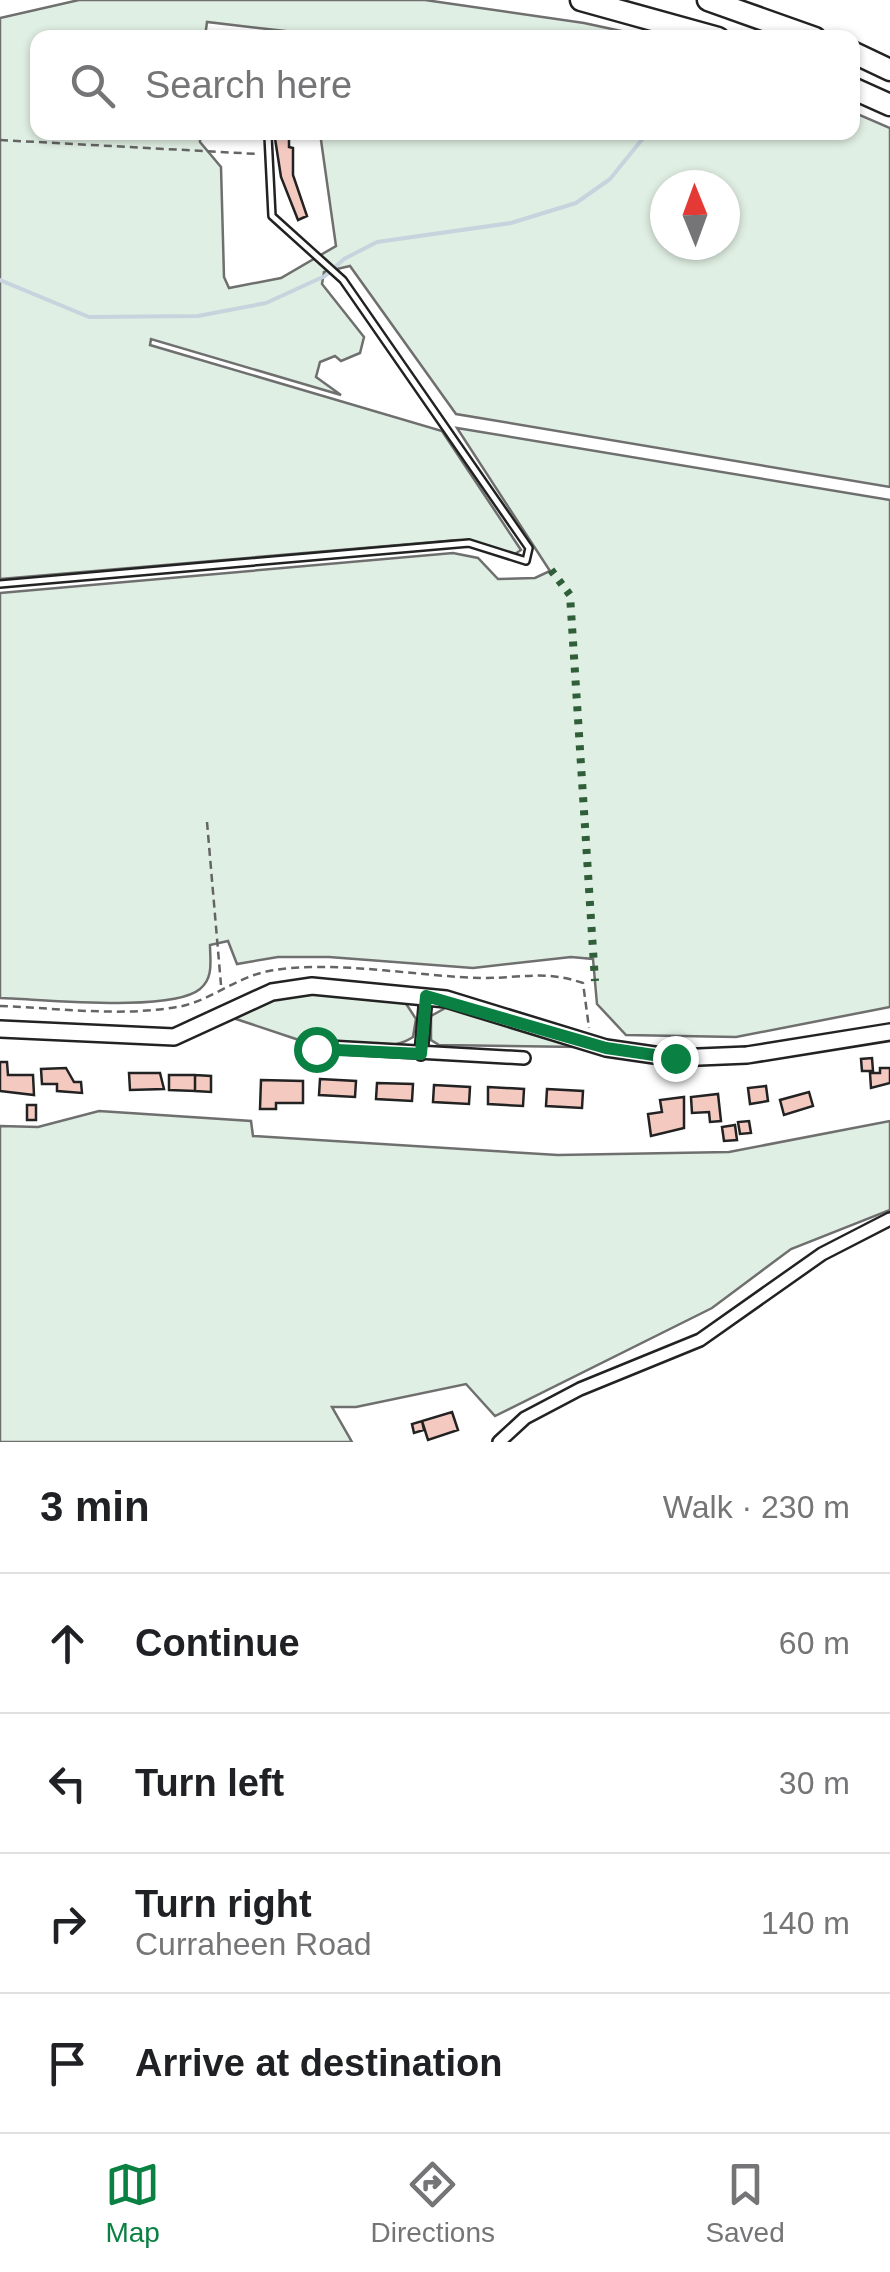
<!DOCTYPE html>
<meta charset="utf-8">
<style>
body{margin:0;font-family:Arial,sans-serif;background:#f2f2f2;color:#202124}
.compass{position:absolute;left:650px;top:170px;width:90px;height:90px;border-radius:50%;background:#fff;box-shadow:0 2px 8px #0004;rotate:359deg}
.stop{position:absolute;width:30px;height:30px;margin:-22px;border:8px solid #0b8043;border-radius:50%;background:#fff}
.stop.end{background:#0b8043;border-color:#fff;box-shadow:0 2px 10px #0008}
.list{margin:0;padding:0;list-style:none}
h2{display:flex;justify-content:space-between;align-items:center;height:130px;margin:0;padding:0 40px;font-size:42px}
h2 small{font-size:32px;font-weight:400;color:#757577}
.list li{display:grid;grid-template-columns:65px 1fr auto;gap:30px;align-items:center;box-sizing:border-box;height:140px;padding:0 40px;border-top:2px solid #e0e0e0}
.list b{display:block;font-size:38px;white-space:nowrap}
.list p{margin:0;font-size:32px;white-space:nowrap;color:#757577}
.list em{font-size:32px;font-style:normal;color:#757577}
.icon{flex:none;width:55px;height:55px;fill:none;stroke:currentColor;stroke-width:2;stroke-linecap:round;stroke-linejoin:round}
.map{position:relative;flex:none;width:890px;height:1442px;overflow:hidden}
.search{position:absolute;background:#fff;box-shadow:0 2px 8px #0004;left:30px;right:30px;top:30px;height:110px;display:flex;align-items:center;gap:25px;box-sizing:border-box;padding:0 35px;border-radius:20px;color:#757577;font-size:38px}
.sheet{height:690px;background:#fff}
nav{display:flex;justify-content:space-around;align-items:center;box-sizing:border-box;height:140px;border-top:2px solid #e0e0e0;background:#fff;font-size:28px;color:#757577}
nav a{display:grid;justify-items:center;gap:5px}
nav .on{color:#0b8043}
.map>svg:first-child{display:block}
</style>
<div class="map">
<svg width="890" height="1442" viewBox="0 0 890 1442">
<rect width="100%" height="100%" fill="#fff"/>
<path fill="#e0efe3" stroke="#6f6f6f" stroke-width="2.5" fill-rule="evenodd" d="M79 0H425L584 23 649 37 303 38 302 33 207 22 205 37 38 38V132L200 133V142L221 167 224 277 229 288 281 278 336 246 320 133 852 132 853 112 890 128V487L456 414 350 266 324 272 322 284 364 337 360 353 341 361 335 356 320 362 316 377 341 395 151 339 150 345 442 431 521 550 515 554 458 540 0 579V18ZM665 185H725V245H665Z
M457 428 890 500V1007L736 1037 626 1035 597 1004 593 959 571 957 473 968 329 957H278L237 964 228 941 210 945C210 960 214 978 200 989 171 1013 41 999 0 998V593L453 553 478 558 498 579 535 578 550 571Z
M303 992 403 999 416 1019 413 1037C388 1054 337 1044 310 1035L302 1041 236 1019C248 1000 281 996 303 992Z
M449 1006 580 1047 439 1045 431 1040V1016Z
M99 1111 251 1121 253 1136 558 1155 729 1152 890 1121V1210L791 1249 712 1308 495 1416 466 1384 356 1407H332L352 1442H0V1126L38 1127Z"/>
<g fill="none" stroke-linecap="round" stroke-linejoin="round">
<path stroke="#c7d3dd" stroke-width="4" d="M0 280 89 317 198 316 266 303 325 276 344 259 377 242 511 223 576 203 610 179 648 132"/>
</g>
<path fill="#f3c9c0" stroke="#222" stroke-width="2.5" d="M274 132H289V147L293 148V175L307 216 298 220 281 177Z
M872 1058 873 1071H862L861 1059Z
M0 1062H7L8 1075H33L34 1095 0 1091Z
M66 1068 74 1082H81L82 1093 57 1091V1084H42L41 1069Z
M880 1068H890V1083L871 1088 870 1073H880Z
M129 1073H160L164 1089 130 1090Z
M169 1075H195V1091L169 1090Z
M195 1075 211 1076V1092L195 1091Z
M320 1079 356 1081 355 1097 319 1095Z
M261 1080 303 1081V1103H276V1109H260Z
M377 1083 413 1084 412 1101 376 1099Z
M434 1085 470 1087 469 1104 433 1102Z
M766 1086 768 1101 750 1104 748 1088Z
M488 1087 524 1089 523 1106 488 1104Z
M547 1089 583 1091 582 1108 546 1106Z
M809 1092 813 1106 784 1115 780 1100Z
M718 1094 721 1121 710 1122 709 1112 692 1113 691 1097Z
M684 1097V1128L651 1136 648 1114 662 1112 660 1100Z
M27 1105H36V1120H27Z
M749 1121 751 1133 740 1134 738 1122Z
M735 1125 737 1140 724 1141 722 1127Z
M452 1412 458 1430 428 1440 422 1421Z
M422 1421 424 1430 414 1433 412 1424Z"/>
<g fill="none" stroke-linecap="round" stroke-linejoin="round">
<g stroke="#222" stroke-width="10">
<path id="lane" d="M0 584 469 543 526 561 529 548 343 280 272 216 268 136"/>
</g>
<g stroke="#222" stroke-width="16">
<path id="street" d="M311 1046 524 1058
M421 1054 426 996
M499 1442 525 1418 580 1389 700 1340 822 1254 890 1219"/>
</g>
<g stroke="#222" stroke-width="20">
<path id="secondary" d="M0 1029 174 1037 272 992 312 986 446 999 606 1048 675 1058 747 1055 890 1032"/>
</g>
<g stroke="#222" stroke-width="25">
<path id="highway" d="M581 0 718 38
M708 0 815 38
M852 52 890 70
M852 88 890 105"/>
</g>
<path stroke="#646464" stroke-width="2.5" stroke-dasharray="8 5" stroke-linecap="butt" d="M0 140 258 154
M207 822 221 985
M0 1006C58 1008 119 1017 177 1007 209 1002 236 977 269 971 333 959 418 977 484 978 523 978 544 970 583 983L589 1028"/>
<use href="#lane" stroke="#fff" stroke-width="5"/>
<use href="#street" stroke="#fff" stroke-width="11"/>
<use href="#secondary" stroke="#fff" stroke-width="15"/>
<use href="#highway" stroke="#fff" stroke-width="20"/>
<path stroke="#2f5e38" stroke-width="8" stroke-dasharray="5 8" stroke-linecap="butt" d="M551 570 570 595 595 981"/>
</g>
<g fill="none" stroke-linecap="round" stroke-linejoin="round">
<path stroke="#0b8043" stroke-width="12" d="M316 1049 421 1054 426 996 606 1048 675 1058"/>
</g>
</svg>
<svg class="compass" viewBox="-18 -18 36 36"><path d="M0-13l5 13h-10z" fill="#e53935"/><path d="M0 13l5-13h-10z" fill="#757577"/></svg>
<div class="stop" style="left:316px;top:1049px"></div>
<div class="stop end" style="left:675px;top:1058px"></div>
<div class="search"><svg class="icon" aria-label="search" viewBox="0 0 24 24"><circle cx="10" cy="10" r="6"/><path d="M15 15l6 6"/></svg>Search here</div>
</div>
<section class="sheet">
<h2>3 min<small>Walk · 230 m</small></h2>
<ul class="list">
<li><svg class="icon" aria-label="ahead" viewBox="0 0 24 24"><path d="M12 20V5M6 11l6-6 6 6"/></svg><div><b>Continue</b></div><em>60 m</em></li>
<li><svg class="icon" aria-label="left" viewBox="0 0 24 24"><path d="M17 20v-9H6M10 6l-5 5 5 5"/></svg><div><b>Turn left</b></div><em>30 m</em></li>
<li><svg class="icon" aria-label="right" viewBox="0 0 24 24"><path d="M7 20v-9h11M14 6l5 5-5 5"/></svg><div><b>Turn right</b><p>Curraheen Road</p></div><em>140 m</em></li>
<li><svg class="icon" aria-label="arrive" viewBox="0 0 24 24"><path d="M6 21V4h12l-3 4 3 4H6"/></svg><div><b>Arrive at destination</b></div></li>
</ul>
</section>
<nav>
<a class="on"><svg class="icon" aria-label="map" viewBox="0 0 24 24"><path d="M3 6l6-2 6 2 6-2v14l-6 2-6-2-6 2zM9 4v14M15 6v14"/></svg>Map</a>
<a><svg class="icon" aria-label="directions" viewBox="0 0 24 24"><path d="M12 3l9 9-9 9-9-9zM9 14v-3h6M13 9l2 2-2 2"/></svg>Directions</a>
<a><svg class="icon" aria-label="saved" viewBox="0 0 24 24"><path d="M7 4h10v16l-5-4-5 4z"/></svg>Saved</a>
</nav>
